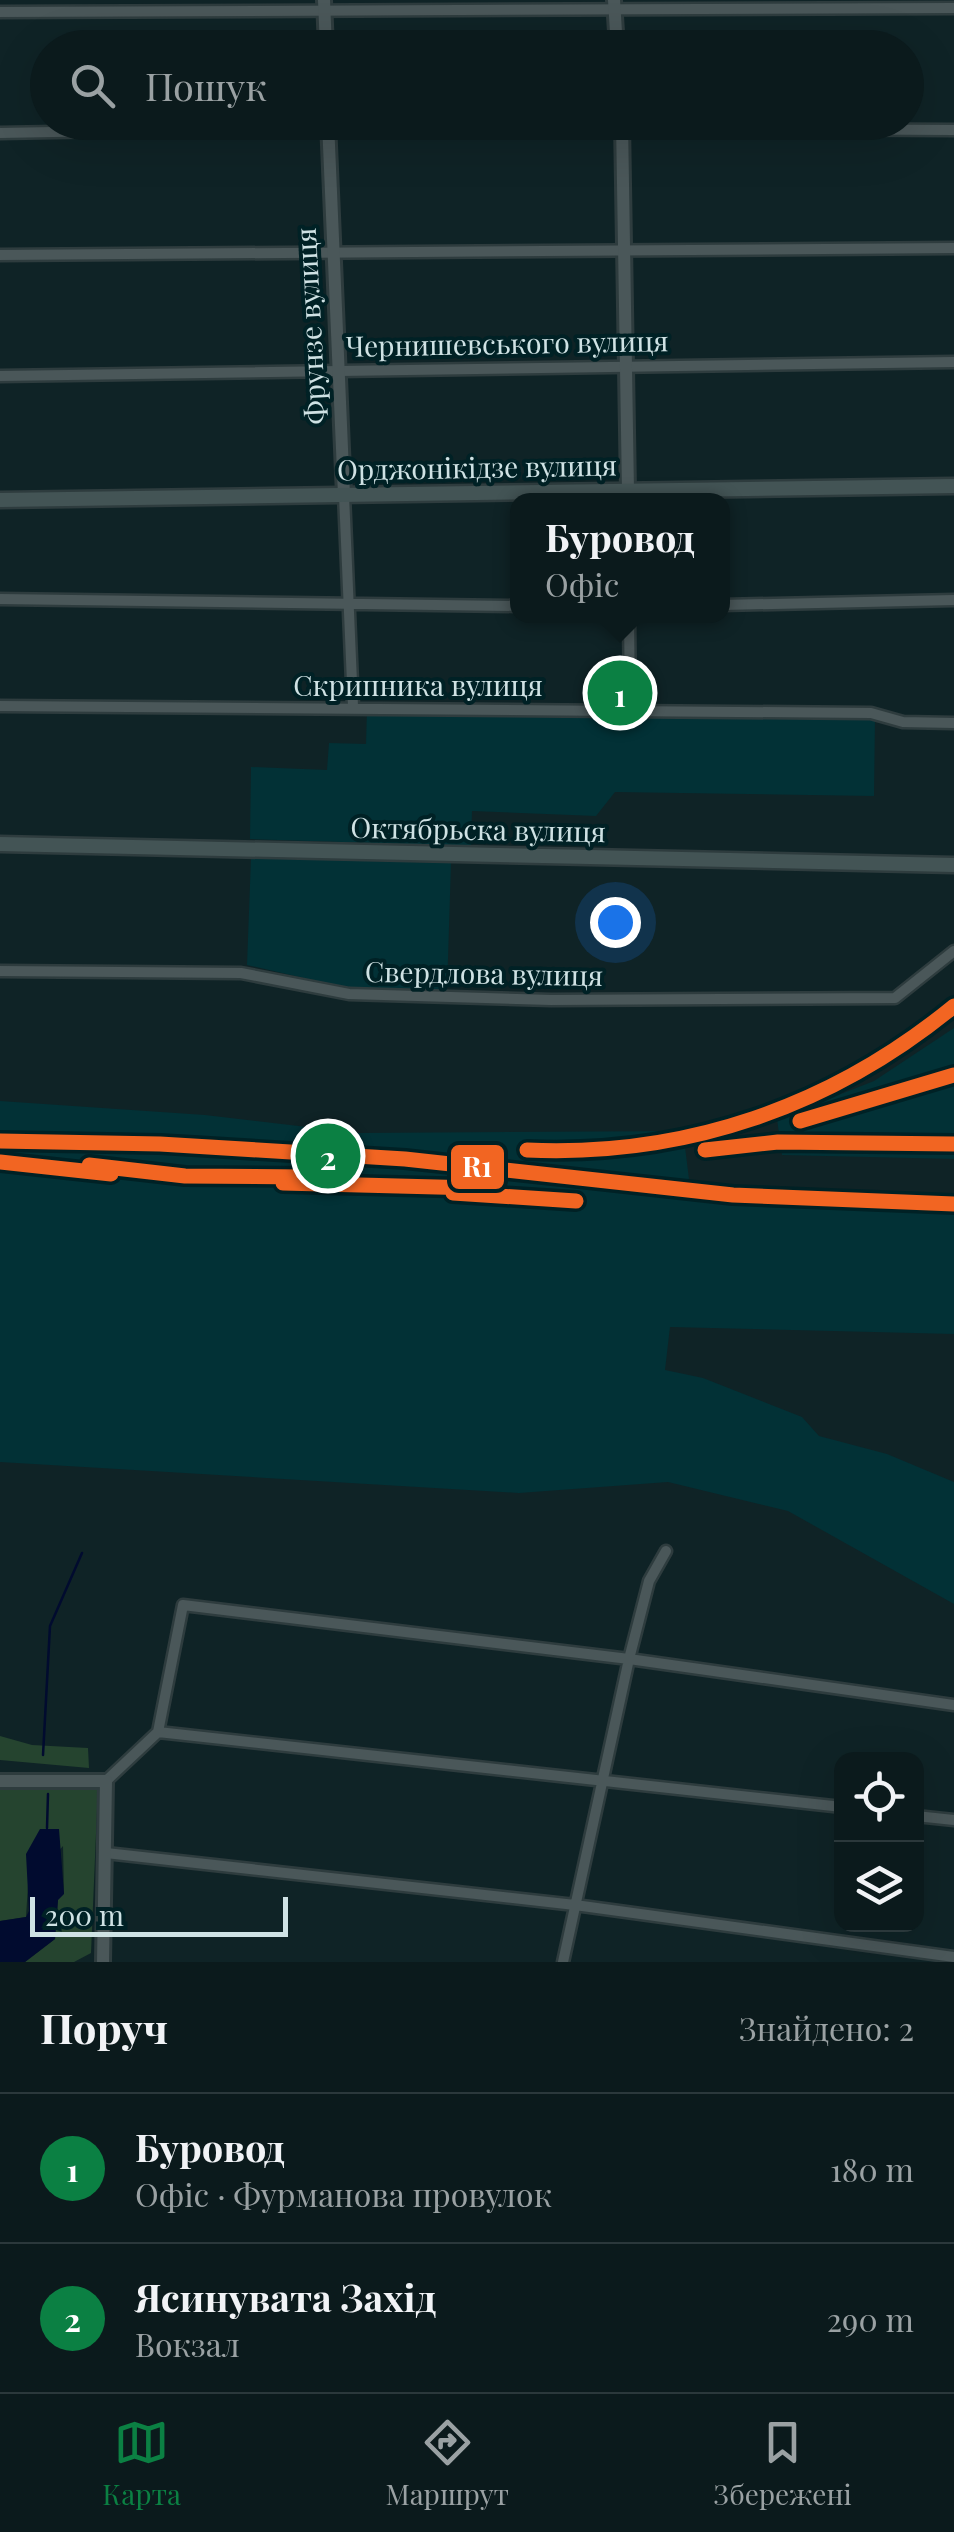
<!DOCTYPE html>
<html lang="uk">
<meta charset="utf-8">
<style>
body{margin:0;font-family:"Playfair Display",serif;background:#142325;color:#f1f3f6}
.controls{position:absolute;right:30px;bottom:30px;display:grid;overflow:hidden;border-radius:20px;box-shadow:0 10px 40px #0002}
.controls button{width:90px;height:90px;display:grid;place-items:center;padding:0;border:0;border-bottom:2px solid #2b383b;background:#0b1a1c;color:#f1f3f6;font:50px sans-serif}
.scale{position:absolute;left:30px;bottom:25px;width:258px;box-sizing:border-box;padding-left:10px;border:5px solid #cfe2e4;border-top:0;font-size:28px;line-height:35px;white-space:nowrap;color:#cfe2e4;-webkit-text-stroke:8px #002125;paint-order:stroke}
.you{position:absolute;left:615px;top:922px;width:35px;height:35px;margin:-25px;border:8px solid #fff;border-radius:50%;background:#1a73e8;box-shadow:0 0 0 15px #1a73e833}
.badge{display:grid;place-items:center;width:65px;height:65px;border-radius:50%;background:#0b8043;color:#fff;font-size:32px;font-weight:700}
.pin{position:absolute;translate:-50% -50%;border:5px solid #fff;box-shadow:0 2px 10px #0006}
.popup{position:absolute;left:510px;top:493px;width:220px;height:130px;box-sizing:border-box;display:grid;place-content:center;border-radius:20px;background:#0b1a1c;filter:drop-shadow(0 2px 8px #0005);font-size:32px;white-space:nowrap;color:#9aa1a3}
.popup b{font-size:38px;color:#f1f3f6}
.popup::after{content:'';position:absolute;left:50%;top:100%;margin-left:-20px;border:20px solid transparent;border-top-color:#0b1a1c}
.list{margin:0;padding:0;list-style:none}
h2{display:flex;justify-content:space-between;align-items:center;height:130px;margin:0;padding:0 40px;font-size:42px}
h2 small{font-size:32px;font-weight:400;color:#9aa1a3}
.list li{display:grid;grid-template-columns:65px 1fr auto;gap:30px;align-items:center;box-sizing:border-box;height:150px;padding:0 40px;border-top:2px solid #2b383b}
.list b{display:block;font-size:38px;white-space:nowrap}
.list p{margin:0;font-size:32px;white-space:nowrap;color:#9aa1a3}
.list em{font-size:32px;font-style:normal;color:#9aa1a3}
.icon{flex:none;width:55px;height:55px;fill:none;stroke:currentColor;stroke-width:2;stroke-linecap:round;stroke-linejoin:round}
.map{position:relative;flex:none;width:954px;height:1962px;overflow:hidden}
.search{position:absolute;background:#0b1a1c;box-shadow:0 10px 40px #0002;left:30px;right:30px;top:30px;height:110px;display:flex;align-items:center;gap:25px;box-sizing:border-box;padding:0 35px;border-radius:55px;color:#9aa1a3;font-size:38px}
.sheet{height:430px;background:#0b1a1c}
nav{display:flex;justify-content:space-around;align-items:center;box-sizing:border-box;height:140px;border-top:2px solid #2b383b;background:#0b1a1c;font-size:28px;color:#9aa1a3}
nav a{display:grid;justify-items:center;gap:5px}
nav .on{color:#0b8043}
.map>svg:first-child{display:block}
</style>
<div class="map">
<svg width="954" height="1962" viewBox="0 0 954 1962">
<rect width="100%" height="100%" fill="#0f2326"/>
<path fill="#023136" d="M367 710 875 716 874 796 615 792 596 816 472 811 471 846 250 839 251 767 327 770 329 743 366 744Z
M251 858 451 863 447 991 347 988 247 965Z
M954 1028V1159L782 1155 777 1119 874 1081Z
M0 1101 205 1115 358 1133 683 1131 690 1187 954 1194V1334L670 1327 665 1370 703 1378 802 1417 819 1436 887 1454 954 1482V1604L788 1511 668 1482 519 1493 0 1462Z"/>
<path fill="#25442f" d="M0 1736 32 1745 88 1748 89 1768 0 1760Z
M0 1782 98 1786 91 1953 74 1962H25L55 1939 58 1899 64 1893 63 1846 28 1885 26 1917 0 1921Z"/>
<path fill="#010b2f" d="M40 1829H59L64 1894 58 1900 55 1939 25 1962H0V1921L26 1917 29 1911 26 1854Z"/>
<g fill="none" stroke-linecap="round" stroke-linejoin="round">
<path stroke="#010b2f" stroke-width="2.5" d="M43 1755 50 1626 82 1553
M47 1828 48 1794"/>
<g stroke="#2e3c3e" stroke-width="15">
<path id="minor" d="M0 12 954 8
M0 133 328 127 954 130
M0 255 954 248
M0 376 954 362
M344 495 353 706
M0 599 518 606
M722 605 954 600
M629 616 630 711
M0 706 871 713 903 722 954 723
M0 971 241 973 349 994 551 1000 895 998 954 951
M158 1732 842 1807
M106 1781 158 1732 183 1605 629 1659 954 1705
M916 1816 954 1820
M106 1853 575 1905 954 1957
M563 1962 629 1659 649 1581 666 1551"/>
</g>
<g stroke="#2e3c3e" stroke-width="18">
<path id="tertiary" d="M324 0 326 48
M614 0 617 48
M328 122 344 495
M622 122 628 491
M0 1781H106L103 1962"/>
</g>
<g stroke="#2e3c3e" stroke-width="19">
<path id="secondary" d="M0 500 954 486
M0 844 954 865"/>
</g>
<use href="#minor" stroke="#4a5759" stroke-width="10"/>
<use href="#tertiary" stroke="#4a5759" stroke-width="12"/>
<use href="#secondary" stroke="#435455" stroke-width="14"/>
<g stroke="#002125" stroke-width="22">
<path id="rail-1" d="M800 1121 954 1075
M0 1141 160 1144 405 1159 733 1195 954 1204
M527 1150C685 1157 831 1107 954 1006
M705 1150 778 1142 954 1144
M0 1162 111 1174
M89 1165 185 1176 306 1177
M283 1183 475 1188
M453 1193 576 1201"/>
</g>
<use href="#rail-1" stroke="#f26522" stroke-width="15"/>
</g>
<g text-anchor="middle" stroke-width="8" stroke-linejoin="round" paint-order="stroke">
<g font-size="28" fill="#cfe2e4" stroke="#002125">
<text transform="translate(311 326) rotate(-93)" y="10">Фрунзе вулиця</text>
<text transform="translate(507 344) rotate(-1)" y="10">Чернишевського вулиця</text>
<text transform="translate(477 468) rotate(-1)" y="10">Орджонікідзе вулиця</text>
<text x="418" y="696">Скрипника вулиця</text>
<text transform="translate(478 830) rotate(1)" y="10">Октябрьска вулиця</text>
<text transform="translate(484 974) rotate(1)" y="10">Свердлова вулиця</text>
</g>
</g>
<rect stroke="#002125" stroke-width="4" x="449" y="1143" width="57" height="48" rx="10" fill="#f26522"/>
<g font-size="28" text-anchor="middle" font-weight="bold" fill="#fff">
<text x="477" y="1177">R1</text>
</g>
</svg>
<div class="controls">
<button><svg class="icon" aria-label="locate" viewBox="0 0 24 24"><circle cx="12" cy="12" r="6"/><path d="M12 2v4M12 18v4M2 12h4M18 12h4"/></svg></button>
<button><svg class="icon" aria-label="layers" viewBox="0 0 24 24"><path d="M12 4l9 5-9 5-9-5zM3 14l9 5 9-5"/></svg></button>
</div>
<div class="scale">200 m</div>
<div class="you"></div>
<div class="pin badge" style="left:620px;top:693px">1</div>
<div class="popup"><b>Буровод</b>Офіс</div>
<div class="pin badge" style="left:328px;top:1156px">2</div>
<div class="search"><svg class="icon" aria-label="search" viewBox="0 0 24 24"><circle cx="10" cy="10" r="6"/><path d="M15 15l6 6"/></svg>Пошук</div>
</div>
<section class="sheet">
<h2>Поруч<small>Знайдено: 2</small></h2>
<ul class="list">
<li><span class="badge">1</span><div><b>Буровод</b><p>Офіс · Фурманова провулок</p></div><em>180 m</em></li>
<li><span class="badge">2</span><div><b>Ясинувата Захід</b><p>Вокзал</p></div><em>290 m</em></li>
</ul>
</section>
<nav>
<a class="on"><svg class="icon" aria-label="map" viewBox="0 0 24 24"><path d="M3 6l6-2 6 2 6-2v14l-6 2-6-2-6 2zM9 4v14M15 6v14"/></svg>Карта</a>
<a><svg class="icon" aria-label="directions" viewBox="0 0 24 24"><path d="M12 3l9 9-9 9-9-9zM9 14v-3h6M13 9l2 2-2 2"/></svg>Маршрут</a>
<a><svg class="icon" aria-label="saved" viewBox="0 0 24 24"><path d="M7 4h10v16l-5-4-5 4z"/></svg>Збережені</a>
</nav>
